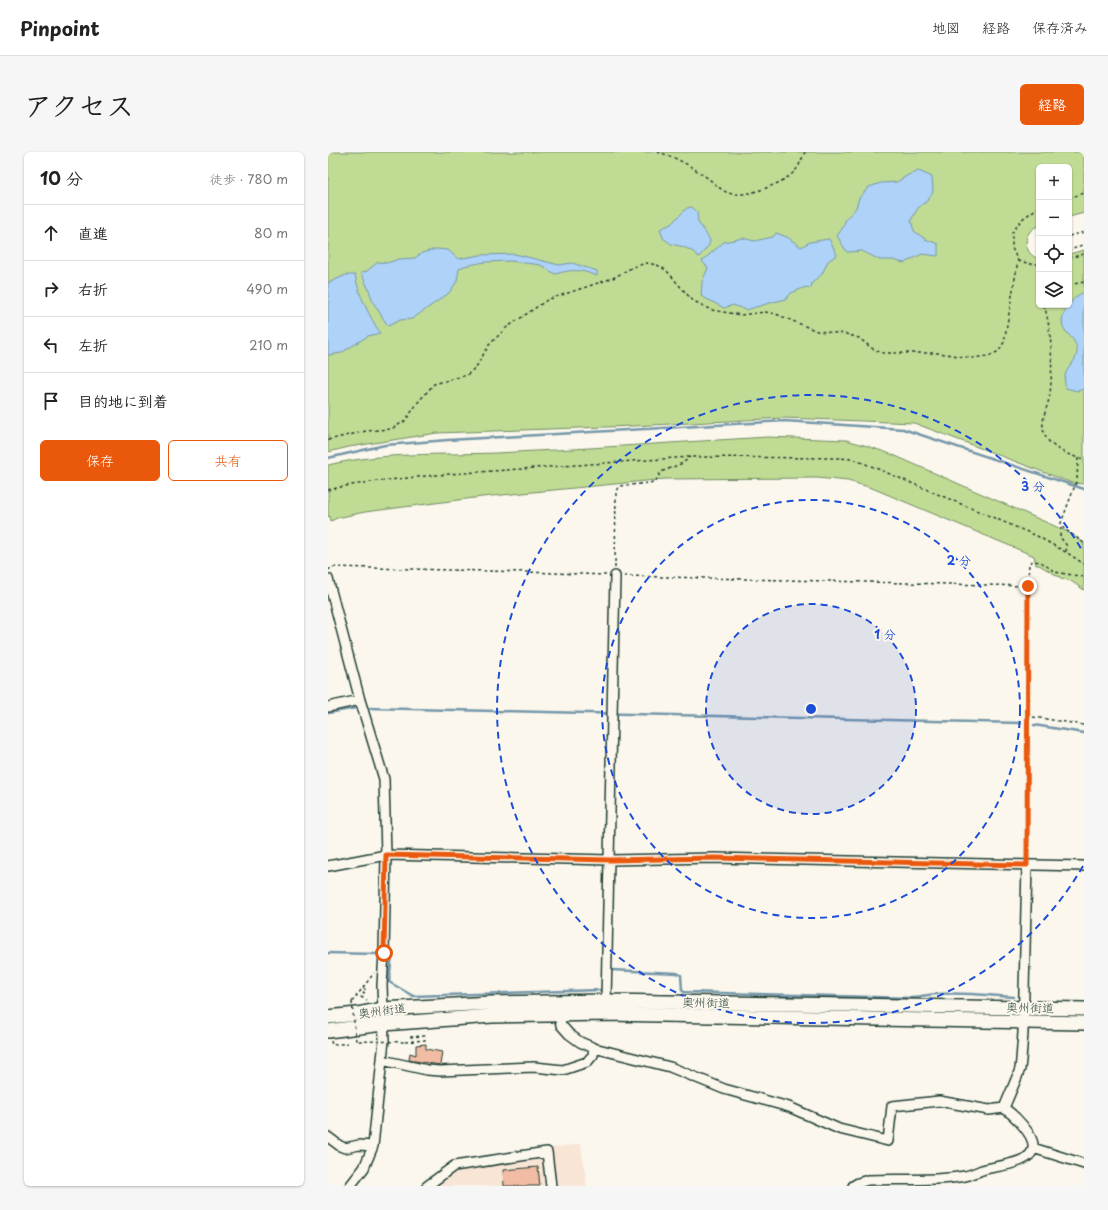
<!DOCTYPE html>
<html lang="ja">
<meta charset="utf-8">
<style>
body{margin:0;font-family:"Playpen Sans","Klee One",sans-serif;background:#f6f6f6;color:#222}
.controls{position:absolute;right:12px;top:12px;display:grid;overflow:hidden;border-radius:6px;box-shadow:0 1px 3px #0004}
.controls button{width:36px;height:36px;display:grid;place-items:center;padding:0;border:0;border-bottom:1px solid #e0e0e0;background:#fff;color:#222;font:20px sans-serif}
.stop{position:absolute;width:12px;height:12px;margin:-9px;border:3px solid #ea580c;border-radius:50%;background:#fff}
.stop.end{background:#ea580c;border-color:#fff;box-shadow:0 1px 4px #0008}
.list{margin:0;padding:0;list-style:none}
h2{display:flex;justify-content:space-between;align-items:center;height:52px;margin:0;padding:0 16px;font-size:17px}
h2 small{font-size:13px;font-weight:400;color:#767676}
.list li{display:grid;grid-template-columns:26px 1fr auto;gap:12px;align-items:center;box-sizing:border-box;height:56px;padding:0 16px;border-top:1px solid #e0e0e0}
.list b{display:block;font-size:15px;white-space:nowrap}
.list em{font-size:13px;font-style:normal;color:#767676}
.actions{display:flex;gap:8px;padding:12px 16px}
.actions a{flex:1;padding:9px 0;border:1px solid #ea580c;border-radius:6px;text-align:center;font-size:14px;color:#ea580c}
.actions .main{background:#ea580c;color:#fff}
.icon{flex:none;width:22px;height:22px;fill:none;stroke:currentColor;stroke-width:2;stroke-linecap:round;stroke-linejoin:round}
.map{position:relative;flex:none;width:756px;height:1034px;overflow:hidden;border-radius:6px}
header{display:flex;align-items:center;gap:24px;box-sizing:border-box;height:56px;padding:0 20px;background:#fff;border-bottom:1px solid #e0e0e0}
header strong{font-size:19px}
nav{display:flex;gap:22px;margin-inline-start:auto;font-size:14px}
.intro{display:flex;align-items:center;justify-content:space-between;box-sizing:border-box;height:96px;padding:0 24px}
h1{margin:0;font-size:28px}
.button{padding:10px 18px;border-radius:6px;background:#ea580c;color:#fff;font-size:14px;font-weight:700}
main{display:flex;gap:24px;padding:0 24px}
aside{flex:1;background:#fff;border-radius:6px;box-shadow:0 1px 3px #0004}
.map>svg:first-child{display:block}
</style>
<header>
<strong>Pinpoint</strong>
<nav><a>地図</a><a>経路</a><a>保存済み</a></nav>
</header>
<div class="intro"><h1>アクセス</h1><a class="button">経路</a></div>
<main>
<aside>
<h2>10 分<small>徒歩 · 780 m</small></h2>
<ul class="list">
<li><svg class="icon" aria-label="ahead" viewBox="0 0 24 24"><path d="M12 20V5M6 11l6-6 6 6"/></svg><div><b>直進</b></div><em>80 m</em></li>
<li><svg class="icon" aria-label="right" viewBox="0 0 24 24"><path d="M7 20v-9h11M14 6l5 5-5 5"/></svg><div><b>右折</b></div><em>490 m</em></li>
<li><svg class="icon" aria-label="left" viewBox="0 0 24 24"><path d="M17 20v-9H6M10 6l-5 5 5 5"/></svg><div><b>左折</b></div><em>210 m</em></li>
<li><svg class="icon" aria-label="arrive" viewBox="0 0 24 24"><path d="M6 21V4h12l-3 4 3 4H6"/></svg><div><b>目的地に到着</b></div></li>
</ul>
<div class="actions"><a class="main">保存</a><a>共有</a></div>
</aside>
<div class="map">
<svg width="756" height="1034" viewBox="0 0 756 1034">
<rect width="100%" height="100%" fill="#fbf7ec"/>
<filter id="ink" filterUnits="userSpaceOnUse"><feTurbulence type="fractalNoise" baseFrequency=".025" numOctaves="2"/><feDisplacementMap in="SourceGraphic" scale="8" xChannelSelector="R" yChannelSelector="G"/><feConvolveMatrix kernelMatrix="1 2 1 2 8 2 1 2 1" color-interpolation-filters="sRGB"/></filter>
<g filter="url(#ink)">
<path fill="#f8e5d6" d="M253 992 259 1034H92L124 1008Z"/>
<path fill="#c0db93" stroke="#708c64" d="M0 0H756V61L741 65V15H711V74C694 78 694 102 711 107V153H741V102L756 98V332L744 331 586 271 456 266 306 274 109 281 21 295 0 300Z
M440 285 518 288 536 293 563 302 738 379 756 391V438L743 429 733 426 711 413H708L706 404 544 336 520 329 489 326 338 327 154 345 68 356 37 360 9 366 3 369 2 364 0 365V313C55 300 113 303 168 301 259 297 350 290 440 285Z"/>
<path fill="#afd3f8" stroke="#7597aa" d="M591 19 604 25 605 40 599 49 590 56 583 68 586 79 597 87 610 92V104L594 102 576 111 565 108H552L534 99 519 100 509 84 514 77 518 67 528 56 531 46 541 35 553 31 569 30 580 23Z
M364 55 369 60 370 70 382 88 381 93 371 105 364 99 356 95 343 92 335 86 332 77 343 72 359 56Z
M448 81 459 85 473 95 482 90 501 87 509 103 500 109 494 122 484 131 483 136 478 135 463 141 458 147 445 150 418 158 405 153 396 156 373 144 374 130 380 116 374 109 396 90 415 86 426 89 445 85Z
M108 97 120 98 130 107 152 103 187 102 231 113 244 111 269 119V124C251 117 246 117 227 122L213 113 182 109 157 110 136 114 131 117 129 129 121 141 84 167 72 168 60 174 45 150 41 138 33 121 39 119 50 110 59 111 71 107 87 106 94 101Z
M18 123H27C31 144 41 163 52 181L40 184 13 201 0 203V131Z
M756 140V237L749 239 738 236C732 217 747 214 749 201 751 181 722 181 740 154 744 148 749 143 756 140Z"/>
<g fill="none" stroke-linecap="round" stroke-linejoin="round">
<path stroke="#7597aa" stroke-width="2.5" d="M0 306 57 293 120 288 457 269 575 277 756 337
M40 556 693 571
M0 561 28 556
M706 573 756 581
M0 801 49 802
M64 802 61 830 85 844 272 838
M283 818 349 821 353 823 354 838 356 840 584 846C617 838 653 843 686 845"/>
</g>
<path fill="#f1bca3" stroke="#1f3d34" d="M98 892V897L114 900 112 913 81 908 82 901 88 903V893Z
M210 1015 212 1034H176L175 1018Z"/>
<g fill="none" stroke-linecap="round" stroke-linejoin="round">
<g stroke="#1f3d34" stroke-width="12">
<path id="minor" d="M0 427 32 548 56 627 58 703 56 801 54 833 56 888 55 898 45 994 36 1016 22 1034
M0 555 32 548
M0 714 58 703 282 708 387 706 756 714
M278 849 287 424
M231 863 233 873 241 882 252 890 266 896 342 915 396 937 461 955 511 977 560 989 564 954 611 949 661 958 676 956
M54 908 99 918 112 919 206 915 235 918 259 910 265 903 266 896
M0 985 12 994 17 996 31 993 45 994
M705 996 756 1012
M99 1034 126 1014 219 1000 223 1034
M525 1034 530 1031 540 1028C572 1026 606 1030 637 1024 643 1023 649 1020 654 1018 666 1014 704 1012 705 996 707 983 686 963 676 956L689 925 692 917 693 908 695 881 699 713"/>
</g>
<g stroke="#1f3d34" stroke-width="16">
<path id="highway" d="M0 865 29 862 54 857 163 851 278 849 756 857
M0 879 55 872 164 864 278 862 756 871"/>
</g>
<path stroke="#1f3d34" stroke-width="1.5" stroke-dasharray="3 3" stroke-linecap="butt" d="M329 0C349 5 364 15 381 27 386 31 392 37 398 40 415 48 455 32 467 19 471 15 474 6 477 0
M741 46 756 41
M741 84 756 80
M741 106 756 102
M742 106 741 99 756 92
M690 109 703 112H711
M741 133 756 130
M716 153C724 178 725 216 722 242 720 255 712 268 716 281 720 295 743 305 756 307
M0 288 38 279 63 277 77 269 91 249 106 232 139 223 148 215 161 193 178 176 219 148 285 126 305 115 319 111 329 113 338 118 364 148 383 158 413 163 437 160 448 162 489 179 518 182 531 186 545 197 554 201H611L644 206 661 204 671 199 676 190 690 109 684 96V81L694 67 711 55
M750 306 749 328 733 371 734 375 756 391
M0 338 17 334 50 329 108 323 362 305 512 306 524 307 543 314 709 384 741 402 756 412
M733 375 732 385 739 394 738 400
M287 416 288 339 291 334 322 331 328 329 333 320 355 311 362 305
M0 418 5 415 199 420 278 423
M296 424 700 434
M699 564 756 573
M699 704 700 434 701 411 705 409 713 410 727 420 756 425
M35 836 38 838 33 845 39 848
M24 850 46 821
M3 889 4 893 20 891
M77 890 97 888V884L81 885"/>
<use href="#minor" stroke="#fbf7ec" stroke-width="9"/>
<use href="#highway" stroke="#fbf7ec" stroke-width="13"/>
<path stroke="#1f3d34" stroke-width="1.5" stroke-dasharray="3 3" stroke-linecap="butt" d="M24 850 28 889 77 890"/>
</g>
</g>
<g fill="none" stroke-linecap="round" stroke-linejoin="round" filter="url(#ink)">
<path stroke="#ea580c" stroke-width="5" d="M56 801 58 703 282 708 387 706 699 713 700 434"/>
</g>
<circle cx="483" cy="557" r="105" fill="#1d4ed8" fill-opacity=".12"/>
<g fill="none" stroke="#1d4ed8" stroke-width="2" stroke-dasharray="7 5">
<circle cx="483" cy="557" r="105"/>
<circle cx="483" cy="557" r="209"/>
<path d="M755 714A314 314 0 1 1 755 400"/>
</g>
<g text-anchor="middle" stroke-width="4" stroke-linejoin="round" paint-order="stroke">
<g font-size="12" fill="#1f3d34" stroke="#fbf7ec">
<text transform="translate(378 851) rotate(1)" y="4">奥州街道</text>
<text transform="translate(702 856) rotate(1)" y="4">奥州街道</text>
<text transform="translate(54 859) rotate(-7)" y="4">奥州街道</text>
</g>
</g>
<circle cx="483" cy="557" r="6" fill="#1d4ed8" stroke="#fbf7ec" stroke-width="2"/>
<g font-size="12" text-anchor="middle" font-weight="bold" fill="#1d4ed8" stroke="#fbf7ec" stroke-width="4" stroke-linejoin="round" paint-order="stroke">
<text x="705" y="339">3 分</text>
<text x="631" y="413">2 分</text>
<text x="557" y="487">1 分</text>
</g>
</svg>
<div class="controls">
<button>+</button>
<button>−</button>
<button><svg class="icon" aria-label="locate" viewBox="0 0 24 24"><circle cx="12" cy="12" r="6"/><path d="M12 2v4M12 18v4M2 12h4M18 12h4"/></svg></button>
<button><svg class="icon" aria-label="layers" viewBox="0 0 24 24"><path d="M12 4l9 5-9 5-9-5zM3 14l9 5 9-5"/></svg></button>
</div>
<div class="stop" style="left:56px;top:801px"></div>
<div class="stop end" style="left:700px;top:434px"></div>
</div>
</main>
